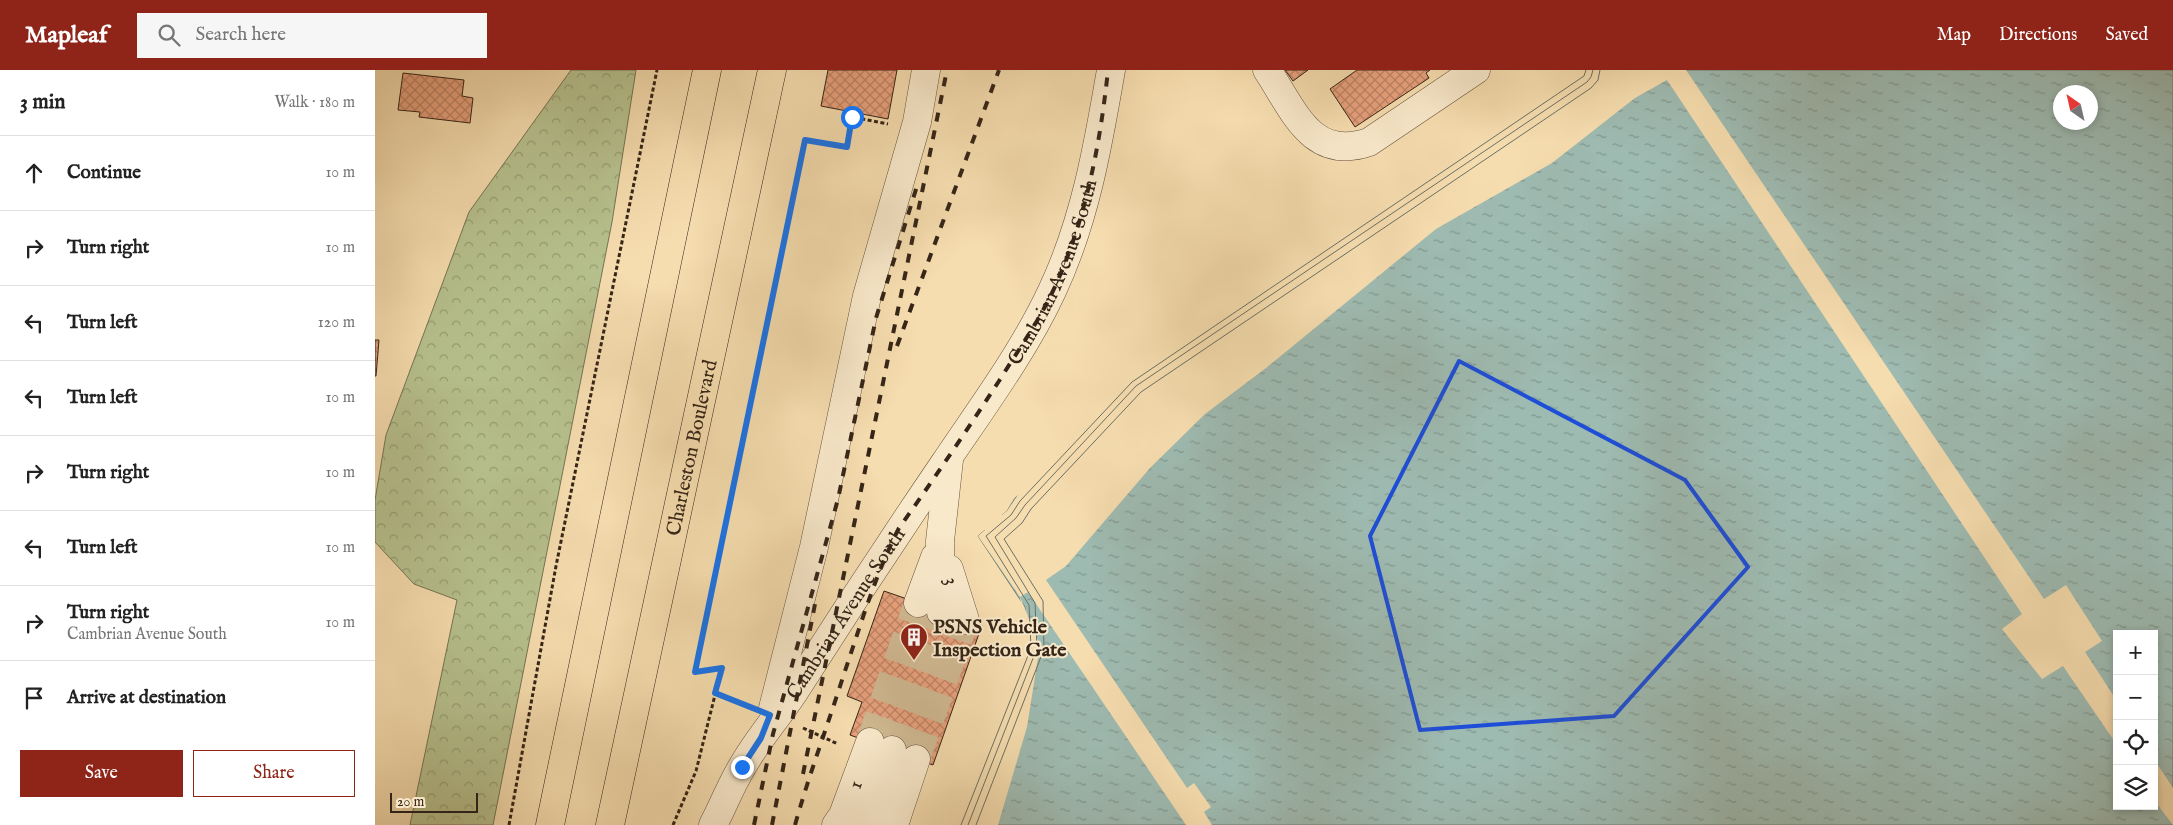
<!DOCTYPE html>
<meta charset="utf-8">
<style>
body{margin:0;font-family:"IM FELL English",serif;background:#f6f6f6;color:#222}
.controls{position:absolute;right:15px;bottom:15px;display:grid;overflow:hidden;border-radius:0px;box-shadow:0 2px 8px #0003}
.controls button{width:45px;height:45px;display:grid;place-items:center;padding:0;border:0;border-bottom:1px solid #e0e0e0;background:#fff;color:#222;font:25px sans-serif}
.compass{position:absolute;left:1678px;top:15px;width:45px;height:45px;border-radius:50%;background:#fff;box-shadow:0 2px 8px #0003;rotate:326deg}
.scale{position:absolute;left:15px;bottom:12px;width:88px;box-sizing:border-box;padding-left:5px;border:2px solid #352518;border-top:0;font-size:14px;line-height:18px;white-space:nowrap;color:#352518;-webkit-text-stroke:4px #f9e9cb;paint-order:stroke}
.stop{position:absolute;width:15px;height:15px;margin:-11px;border:4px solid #1a73e8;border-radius:50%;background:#fff}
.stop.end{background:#1a73e8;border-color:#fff;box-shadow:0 1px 5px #0008}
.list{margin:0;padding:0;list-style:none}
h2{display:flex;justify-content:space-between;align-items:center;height:65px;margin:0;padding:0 20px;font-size:21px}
h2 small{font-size:16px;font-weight:400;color:#767676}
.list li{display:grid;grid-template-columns:32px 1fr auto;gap:15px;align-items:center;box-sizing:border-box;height:75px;padding:0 20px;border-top:1px solid #e0e0e0}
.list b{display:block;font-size:19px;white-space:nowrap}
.list p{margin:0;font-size:16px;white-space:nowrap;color:#767676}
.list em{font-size:16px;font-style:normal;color:#767676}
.actions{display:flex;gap:10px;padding:15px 20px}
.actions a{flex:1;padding:11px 0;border:1px solid #8f2418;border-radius:0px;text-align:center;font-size:18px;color:#8f2418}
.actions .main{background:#8f2418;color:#fff}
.icon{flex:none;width:28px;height:28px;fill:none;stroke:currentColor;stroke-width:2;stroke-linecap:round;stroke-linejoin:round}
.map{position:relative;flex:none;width:1798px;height:755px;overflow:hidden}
header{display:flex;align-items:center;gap:30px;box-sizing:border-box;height:70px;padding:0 25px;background:#8f2418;color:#fff}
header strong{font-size:24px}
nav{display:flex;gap:28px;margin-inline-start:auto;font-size:18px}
.search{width:350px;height:45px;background:#f6f6f6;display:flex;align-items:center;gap:12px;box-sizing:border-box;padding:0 18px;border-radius:0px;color:#767676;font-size:19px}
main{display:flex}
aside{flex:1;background:#fff}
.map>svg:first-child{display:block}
</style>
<header>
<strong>Mapleaf</strong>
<div class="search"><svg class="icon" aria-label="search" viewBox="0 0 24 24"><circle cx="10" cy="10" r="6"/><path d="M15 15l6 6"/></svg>Search here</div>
<nav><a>Map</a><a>Directions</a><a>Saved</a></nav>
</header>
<main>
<aside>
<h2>3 min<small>Walk · 180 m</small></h2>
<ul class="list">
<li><svg class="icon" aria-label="ahead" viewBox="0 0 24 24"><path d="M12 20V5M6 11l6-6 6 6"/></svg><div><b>Continue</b></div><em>10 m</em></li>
<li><svg class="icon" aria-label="right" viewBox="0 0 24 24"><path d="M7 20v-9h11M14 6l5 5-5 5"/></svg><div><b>Turn right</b></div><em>10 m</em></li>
<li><svg class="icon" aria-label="left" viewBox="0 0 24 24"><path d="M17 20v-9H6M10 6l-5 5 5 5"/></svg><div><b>Turn left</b></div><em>120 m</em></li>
<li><svg class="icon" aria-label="left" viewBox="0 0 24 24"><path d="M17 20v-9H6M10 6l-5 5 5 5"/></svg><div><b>Turn left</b></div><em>10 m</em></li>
<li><svg class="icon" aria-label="right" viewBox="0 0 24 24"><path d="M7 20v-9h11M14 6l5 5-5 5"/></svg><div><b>Turn right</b></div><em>10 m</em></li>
<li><svg class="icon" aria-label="left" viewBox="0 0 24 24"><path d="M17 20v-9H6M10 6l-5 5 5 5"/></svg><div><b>Turn left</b></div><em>10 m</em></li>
<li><svg class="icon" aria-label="right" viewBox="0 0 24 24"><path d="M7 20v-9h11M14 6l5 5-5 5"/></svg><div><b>Turn right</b><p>Cambrian Avenue South</p></div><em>10 m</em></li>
<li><svg class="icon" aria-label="arrive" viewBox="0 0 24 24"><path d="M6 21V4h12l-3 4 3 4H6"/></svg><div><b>Arrive at destination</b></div></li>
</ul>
<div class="actions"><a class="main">Save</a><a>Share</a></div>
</aside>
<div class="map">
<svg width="1798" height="755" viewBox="0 0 1798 755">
<defs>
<pattern id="forest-crowns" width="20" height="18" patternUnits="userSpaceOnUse" patternTransform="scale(1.25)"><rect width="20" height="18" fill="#b7c28f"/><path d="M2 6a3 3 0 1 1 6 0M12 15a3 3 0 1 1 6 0" fill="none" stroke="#969d74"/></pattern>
<pattern id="water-ripples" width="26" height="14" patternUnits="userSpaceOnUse" patternTransform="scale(1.25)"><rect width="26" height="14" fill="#9ebbb2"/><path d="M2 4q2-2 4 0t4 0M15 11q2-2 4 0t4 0" fill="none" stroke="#829890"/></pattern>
<pattern id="building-cross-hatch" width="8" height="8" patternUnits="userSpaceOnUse" patternTransform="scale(1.25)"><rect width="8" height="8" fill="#e8a17c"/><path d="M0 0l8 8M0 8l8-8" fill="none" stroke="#bd8365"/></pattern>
</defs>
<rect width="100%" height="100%" fill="#f6ddaf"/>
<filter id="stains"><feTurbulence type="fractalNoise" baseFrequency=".004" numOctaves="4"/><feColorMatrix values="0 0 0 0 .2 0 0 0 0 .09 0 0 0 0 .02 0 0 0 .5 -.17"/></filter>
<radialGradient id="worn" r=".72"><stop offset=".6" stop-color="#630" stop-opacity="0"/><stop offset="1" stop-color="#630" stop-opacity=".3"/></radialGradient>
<path fill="url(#forest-crowns)" stroke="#767454" d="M196 0H261L237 152 118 755H35L82 530 39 514 0 472V430L11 365 94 142Z"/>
<path fill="url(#water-ripples)" stroke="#747f74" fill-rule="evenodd" d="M1209 0H1798V755H581L651 577 650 537 603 466 632 441 640 428ZM1686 22H1716V52H1686ZM1742 564H1779V736H1742Z"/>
<path fill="#f6ddaf" d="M1205 0H1311L1669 529 1691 515 1727 571 1710 582 1742 631V675L1688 596 1667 609 1627 559 1647 544 1292 10 1260 28 1177 93 1061 159 891 298 830 344 775 398 691 496 671 510 812 718 819 713 836 737 829 742 837 755H811L653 522 645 527 665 575 652 657 623 755H578L648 577 649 557 645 527 603 466 610 460 609 458 626 443 627 445 632 441 652 412 752 306Z
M1779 689 1798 718V755L1779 730Z"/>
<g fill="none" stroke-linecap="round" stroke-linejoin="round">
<path stroke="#6a7065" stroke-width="1" d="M586 755 656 578 654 535 611 466 636 445 645 431 757 312 1209 6 1211 0
M593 755 662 578 660 533 620 467 641 448 650 435 761 316 1212 12 1216 7 1218 0
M601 755 669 579 668 531 629 469 647 453 656 439 766 322 1216 18 1223 10 1225 0"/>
</g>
<path fill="url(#building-cross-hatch)" stroke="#352518" d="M453 0H522L513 49 446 36Z
M910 0H933L918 11Z
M982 0H1055L1051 3 1054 8 980 57 955 19Z
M28 3 89 10 87 26 98 28 95 53 44 47 45 42 23 40Z
M0 270H4L1 306H0Z
M509 521 607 555 558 695 475 665 487 632 472 626Z"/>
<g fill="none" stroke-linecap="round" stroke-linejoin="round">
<path stroke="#cfb891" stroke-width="28" stroke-dasharray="28 14" stroke-linecap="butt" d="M495 672 543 533
M517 680 566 542
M541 689 590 550"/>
<g stroke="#65533e" stroke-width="29">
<g id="minor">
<path d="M892 0C919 40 936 92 994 72L1101 0"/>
<path id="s1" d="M574 499 590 550"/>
<path d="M543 533 560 487"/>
<path d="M566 542 565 471 574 390"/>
<path d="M398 638 439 477 492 226 542 52 551 0"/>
<path id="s2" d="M338 755C348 736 356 715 367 697 382 670 402 648 419 622 468 545 518 469 569 394 606 339 649 281 677 221 710 151 723 76 736 0"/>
<path id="s3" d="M461 755 468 745 495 672"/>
<path d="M491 755 517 680"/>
<path d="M519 755 541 689"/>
</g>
</g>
<g stroke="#352518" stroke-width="29">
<g id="highway">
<path d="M175 755 332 0"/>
<path id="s4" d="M235 755 397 0"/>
</g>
</g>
<path stroke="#352518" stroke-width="3" stroke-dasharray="4 2.5" stroke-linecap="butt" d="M340 623 371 635
M428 658 463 674
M134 755 181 496 282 0
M298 755 321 701 347 597 320 602 430 70 472 77 477 47 513 54"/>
<use href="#minor" stroke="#f9e9cb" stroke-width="28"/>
<use href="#highway" stroke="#f6ddaf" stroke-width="28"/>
<path stroke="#352518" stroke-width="4" stroke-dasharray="9 9" stroke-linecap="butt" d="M522 276 624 0
M428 704 572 0
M379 755 398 664 463 429 501 248 542 116
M397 755 440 534
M420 755C434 705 452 657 468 607 485 557 500 505 524 458 559 409 592 360 624 311 642 282 662 254 677 223 710 154 725 76 733 0"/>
</g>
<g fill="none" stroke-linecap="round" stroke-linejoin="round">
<path stroke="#1a73e8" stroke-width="6" d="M367 697 386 668 395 645 340 623 347 598 320 602 430 70 472 77 477 47"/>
</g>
<path fill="none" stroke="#1d4ed8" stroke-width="4" stroke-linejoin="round" d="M1084 291 1310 410 1373 497 1239 646 1045 660 995 466Z"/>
<defs>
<g id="building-pin" transform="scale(1.4375)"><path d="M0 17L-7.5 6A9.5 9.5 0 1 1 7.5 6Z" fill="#8f2418" stroke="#f9e9cb"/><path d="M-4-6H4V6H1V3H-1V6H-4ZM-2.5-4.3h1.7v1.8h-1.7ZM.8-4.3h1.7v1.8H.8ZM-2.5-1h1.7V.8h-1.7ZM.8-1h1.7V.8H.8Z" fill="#fff"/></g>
</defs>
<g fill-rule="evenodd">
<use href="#building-pin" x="539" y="567"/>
</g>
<g text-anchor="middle" stroke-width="4" stroke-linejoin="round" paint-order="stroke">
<g font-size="20" fill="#352518" stroke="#f9e9cb">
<text dy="7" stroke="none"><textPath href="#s2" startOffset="651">Cambrian Avenue South</textPath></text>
<text dy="7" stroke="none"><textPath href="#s4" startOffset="386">Charleston Boulevard</textPath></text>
<text dy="7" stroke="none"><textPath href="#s1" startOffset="12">3</textPath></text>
<text dy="7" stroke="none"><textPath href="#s2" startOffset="250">Cambrian Avenue South</textPath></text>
<text dy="7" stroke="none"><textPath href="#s3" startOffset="45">1</textPath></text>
</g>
<g font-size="20" font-weight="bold" fill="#352518" stroke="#f9e9cb" text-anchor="start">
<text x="558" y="563">PSNS Vehicle<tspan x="558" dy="23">Inspection Gate</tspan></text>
</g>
</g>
<rect width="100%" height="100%" filter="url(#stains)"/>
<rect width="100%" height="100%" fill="url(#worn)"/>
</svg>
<div class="controls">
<button>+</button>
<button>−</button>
<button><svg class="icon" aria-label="locate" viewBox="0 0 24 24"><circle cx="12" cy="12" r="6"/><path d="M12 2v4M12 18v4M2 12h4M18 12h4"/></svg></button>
<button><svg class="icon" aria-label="layers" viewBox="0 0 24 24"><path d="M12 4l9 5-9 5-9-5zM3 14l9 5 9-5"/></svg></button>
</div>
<svg class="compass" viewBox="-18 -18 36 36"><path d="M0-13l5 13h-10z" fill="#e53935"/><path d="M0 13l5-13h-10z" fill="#767676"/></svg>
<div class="scale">20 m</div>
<div class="stop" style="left:477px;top:47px"></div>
<div class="stop end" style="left:367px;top:697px"></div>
</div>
</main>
